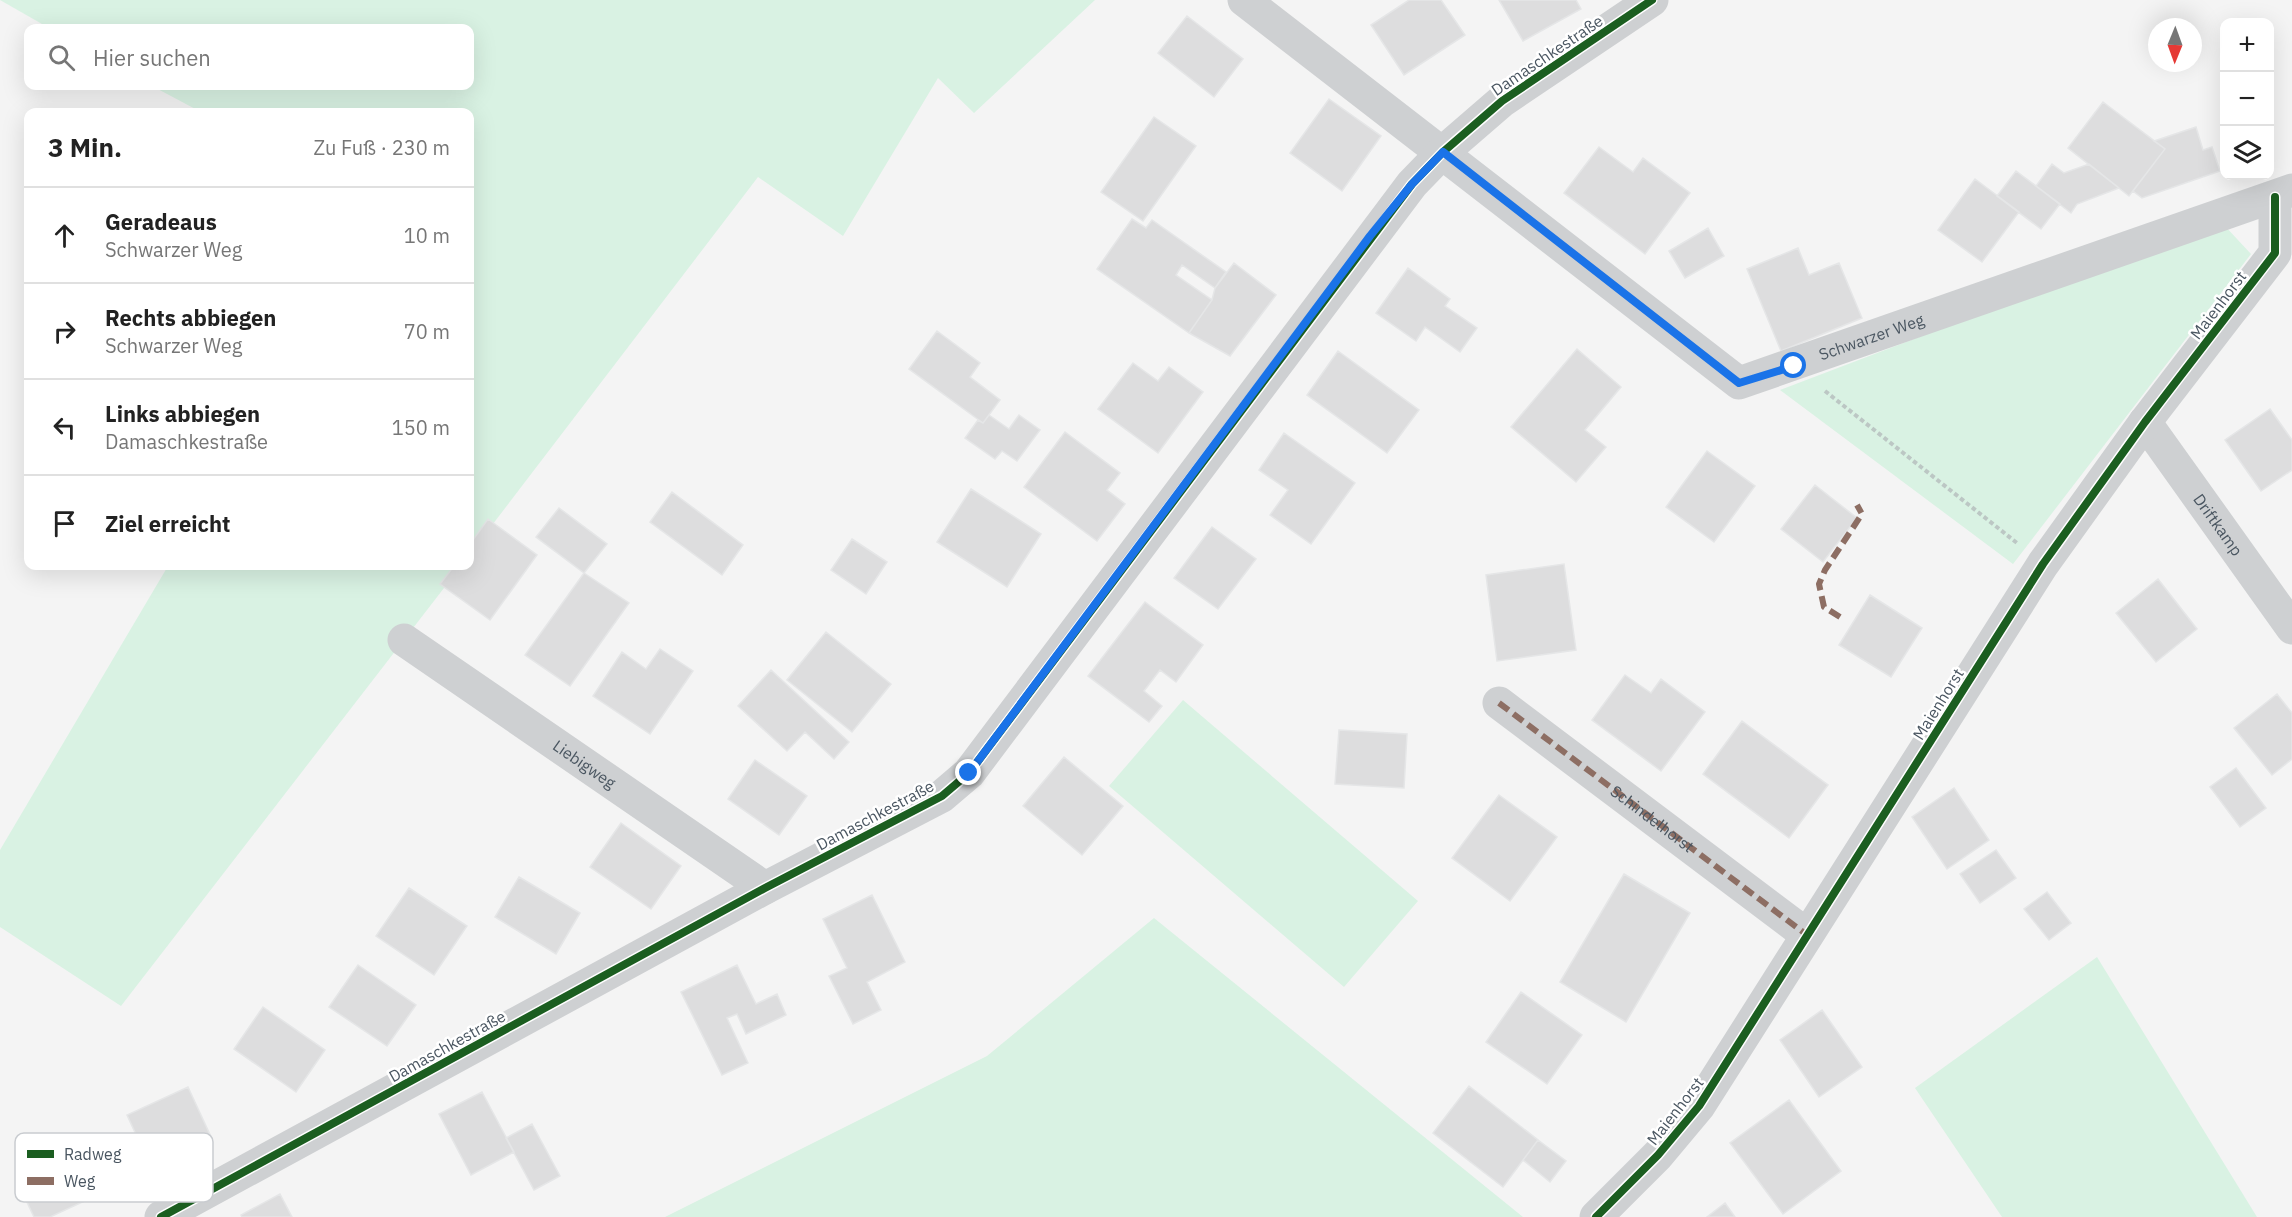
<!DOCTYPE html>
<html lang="de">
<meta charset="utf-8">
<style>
body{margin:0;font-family:"IBM Plex Sans",sans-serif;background:#f6f6f6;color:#222}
.controls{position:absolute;right:18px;top:18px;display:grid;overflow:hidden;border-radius:12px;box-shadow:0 6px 24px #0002}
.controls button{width:54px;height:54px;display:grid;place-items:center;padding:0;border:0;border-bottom:2px solid #e0e0e0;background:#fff;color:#222;font:30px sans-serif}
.compass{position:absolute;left:2148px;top:18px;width:54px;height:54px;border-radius:50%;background:#fff;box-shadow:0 6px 24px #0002;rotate:181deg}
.stop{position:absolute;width:18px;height:18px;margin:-14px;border:4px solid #1a73e8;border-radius:50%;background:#fff}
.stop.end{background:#1a73e8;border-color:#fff;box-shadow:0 2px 6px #0008}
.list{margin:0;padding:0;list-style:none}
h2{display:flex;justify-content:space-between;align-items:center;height:78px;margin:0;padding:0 24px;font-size:26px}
h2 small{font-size:20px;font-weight:400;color:#767676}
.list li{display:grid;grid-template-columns:39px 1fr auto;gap:18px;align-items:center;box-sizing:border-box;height:96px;padding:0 24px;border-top:2px solid #e0e0e0}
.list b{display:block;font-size:22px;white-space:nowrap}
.list p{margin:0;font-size:20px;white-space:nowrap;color:#767676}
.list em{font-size:20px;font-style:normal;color:#767676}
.icon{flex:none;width:33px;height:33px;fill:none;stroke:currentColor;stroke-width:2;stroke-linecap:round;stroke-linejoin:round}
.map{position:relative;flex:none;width:2292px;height:1217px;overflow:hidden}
.search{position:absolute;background:#fff;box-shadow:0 6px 24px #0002;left:24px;top:24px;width:450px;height:66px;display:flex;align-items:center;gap:15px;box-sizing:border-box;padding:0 21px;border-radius:12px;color:#767676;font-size:22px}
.panel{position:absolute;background:#fff;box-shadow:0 6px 24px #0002;left:24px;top:108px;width:450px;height:462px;border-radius:12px}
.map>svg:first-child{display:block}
</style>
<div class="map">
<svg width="2292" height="1217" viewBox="0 0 2292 1217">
<rect width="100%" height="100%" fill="#f4f4f4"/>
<path fill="#d9f2e3" d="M0 0H1095L974 113 938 78 843 236 758 177 470 554V112H201L152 86H470V28H49Z
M2224 225 2251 254 2013 564 1780 390 2069 280Z
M168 566H461L121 1006 0 927V850Z
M1183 700 1418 901 1344 987 1109 786Z
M1154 918 1523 1217H665L987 1056Z
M2097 957 2257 1217H2002L1915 1088Z"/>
<path fill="#ddddde" stroke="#e5e6e7" stroke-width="1.5" d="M1409 0H1441L1465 35 1404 75 1371 25Z
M1499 0H1576L1581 9 1523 41Z
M1187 16 1243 59 1214 97 1158 53Z
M1329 99 1381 136 1342 191 1290 153Z
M2103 102 2165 149 2129 196 2068 148Z
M1154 117 1196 146 1143 221 1101 192Z
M2196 127 2203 150 2212 147 2220 171 2142 198 2133 191 2165 149 2154 141Z
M1599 147 1633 172 1643 158 1690 193 1645 254 1564 193Z
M2052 164 2064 173 2089 164 2119 188 2077 204 2071 213 2036 186Z
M2016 171 2060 204 2041 229 1997 196Z
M1975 179 2019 212 1982 262 1938 230Z
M1132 219 1146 228 1152 220 1226 272 1215 288 1182 265 1176 275 1212 300 1189 333 1097 269Z
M1708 228 1724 256 1685 278 1669 251Z
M1798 248 1809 275 1839 263 1862 318 1781 351 1747 269Z
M1234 263 1276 295 1230 356 1189 333 1212 300 1215 288Z
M1408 268 1450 299 1445 306 1477 328 1460 352 1425 327 1416 341 1376 313Z
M937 331 980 363 970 377 1000 400 983 423 909 369Z
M1577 349 1621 387 1585 430 1606 447 1576 482 1511 427Z
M1338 351 1419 410 1387 453 1307 395Z
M1133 363 1158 381 1169 367 1203 392 1158 453 1098 409Z
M2270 409 2292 440V470L2261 491 2225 440Z
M989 415 1009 429 1019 415 1040 430 1017 461 1002 451 995 459 965 438 978 420 983 423Z
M1065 432 1120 473 1107 490 1125 504 1097 541 1024 487Z
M1284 433 1355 483 1311 544 1270 515 1288 490 1259 470Z
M1707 451 1755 486 1714 542 1666 507Z
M1815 485 1857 518 1823 562 1781 529Z
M971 489 1041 534 1007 587 937 542Z
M672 492 743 545 722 575 650 522Z
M559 508 607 544 584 573 536 537Z
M488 519 537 555 490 620 440 584 454 566H470V544Z
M1212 527 1256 559 1218 609 1174 578Z
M852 539 887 562 866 594 831 570Z
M1564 564 1576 650 1497 661 1486 575Z
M584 573 629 603 570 686 525 655Z
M2158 579 2197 629 2156 662 2116 613Z
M1870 595 1922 628 1891 677 1839 645Z
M1145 602 1203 645 1176 682 1160 670 1144 691 1162 706 1149 722 1088 676Z
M826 632 891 684 852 732 787 680Z
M660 649 693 671 650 734 593 696 622 652 646 669Z
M771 670 849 742 834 759 805 732 787 751 738 706Z
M1625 675 1651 693 1661 679 1705 712 1661 771 1592 720Z
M2277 694 2292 713V759L2272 775 2234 728Z
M1742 721 1828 785 1789 838 1703 774Z
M1339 730 1407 734 1404 788 1335 784Z
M1064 757 1123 806 1082 855 1023 806Z
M755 760 807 796 779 835 728 799Z
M2236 768 2266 808 2240 827 2210 787Z
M1954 788 1989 840 1947 869 1912 817Z
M1499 795 1557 837 1510 901 1452 858Z
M621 823 681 866 651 909 590 867Z
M1996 850 2016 878 1980 903 1960 874Z
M1624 874 1690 913 1626 1022 1560 982Z
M519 877 580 913 556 954 495 917Z
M409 888 467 926 434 975 376 936Z
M2047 892 2071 923 2049 940 2024 909Z
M872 895 905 962 867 982 881 1010 853 1024 829 976 847 968 823 919Z
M358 965 416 1005 387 1046 329 1007Z
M737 965 756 1004 777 994 786 1015 746 1034 737 1014 727 1018 748 1063 722 1075 681 992Z
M1521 992 1582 1035 1547 1084 1486 1042Z
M263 1007 325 1050 296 1092 234 1049Z
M1822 1010 1862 1067 1819 1097 1780 1040Z
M1469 1086 1538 1140 1503 1187 1433 1133Z
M188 1087 212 1139 151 1167 127 1115Z
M482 1092 514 1152 471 1175 439 1114Z
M1789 1100 1841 1171 1783 1214 1730 1143Z
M532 1124 560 1176 534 1190 506 1138Z
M1538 1140 1566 1161 1550 1182 1523 1160Z
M68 1158 87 1200 50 1217H34L17 1181Z
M280 1194 292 1217H242L241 1215Z
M1725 1203 1735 1217H1707Z"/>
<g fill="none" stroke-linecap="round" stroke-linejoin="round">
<path stroke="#bcc7c4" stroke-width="4" stroke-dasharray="4.5 3" stroke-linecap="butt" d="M1825 391 2017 543"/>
<g stroke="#ced0d2" stroke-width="33">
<path id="s1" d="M1244 0 1739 383 2292 190"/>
<path id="s2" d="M2145 422 2292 628"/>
<path id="s3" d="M404 640 765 888"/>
<path id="s4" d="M1499 703 1807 935"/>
<path d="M161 1217 765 888 942 796 969 773 1412 184 1443 152 1502 101 1652 0"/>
<path d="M1596 1217 1658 1155 1699 1106 2043 564 2145 422 2275 253V197"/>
</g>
<path stroke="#8d6e63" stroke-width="6" stroke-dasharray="12 6" stroke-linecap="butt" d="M1840 617 1824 607 1819 584 1825 570 1862 514 1857 505
M1499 703 1807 935"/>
<g stroke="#fff" stroke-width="11">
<path id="cycleway" d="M161 1217 765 888 942 796 969 773 1412 184 1443 152 1502 101 1652 0
M1596 1217 1658 1155 1699 1106 2043 564 2145 422 2275 253V197"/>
</g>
<use href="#cycleway" stroke="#1b5e20" stroke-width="8"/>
</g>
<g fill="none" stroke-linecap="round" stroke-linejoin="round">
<path stroke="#1a73e8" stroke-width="8" d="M969 773 1370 236 1412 184 1443 152 1739 383 1794 366"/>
</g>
<g text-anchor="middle" stroke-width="5" stroke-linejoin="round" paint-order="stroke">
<g font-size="16" fill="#4a5661" stroke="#fff">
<text transform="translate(1547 55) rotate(-34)" y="6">Damaschkestraße</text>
<text transform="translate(2218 305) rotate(-53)" y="6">Maienhorst</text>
<text dy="6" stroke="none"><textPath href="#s1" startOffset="766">Schwarzer Weg</textPath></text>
<text dy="6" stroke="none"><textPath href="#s2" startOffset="126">Driftkamp</textPath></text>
<text transform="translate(1938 704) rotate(-58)" y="6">Maienhorst</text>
<text dy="6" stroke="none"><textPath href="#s3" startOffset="219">Liebigweg</textPath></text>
<text transform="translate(875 815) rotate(-28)" y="6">Damaschkestraße</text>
<text dy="6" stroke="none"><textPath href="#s4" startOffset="192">Schindelhorst</textPath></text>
<text transform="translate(447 1046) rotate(-29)" y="6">Damaschkestraße</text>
<text transform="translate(1675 1111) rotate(-52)" y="6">Maienhorst</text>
</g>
</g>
<rect x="15" y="1133" width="198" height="69" rx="9" fill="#fff" stroke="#c9ccd0" stroke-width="1.5"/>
<rect x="27" y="1150" width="27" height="8" fill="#1b5e20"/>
<rect x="27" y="1177" width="27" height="8" fill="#8d6e63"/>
<g font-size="16" fill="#4a5661">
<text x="64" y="1160">Radweg</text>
<text x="64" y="1187">Weg</text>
</g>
</svg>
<div class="controls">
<button>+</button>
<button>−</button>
<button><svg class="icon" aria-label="layers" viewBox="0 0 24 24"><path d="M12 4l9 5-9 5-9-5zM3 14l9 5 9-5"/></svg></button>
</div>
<svg class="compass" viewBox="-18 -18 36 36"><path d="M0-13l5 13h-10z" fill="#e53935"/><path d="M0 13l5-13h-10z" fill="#767676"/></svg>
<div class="stop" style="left:1794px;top:366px"></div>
<div class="stop end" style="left:969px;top:773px"></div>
<div class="search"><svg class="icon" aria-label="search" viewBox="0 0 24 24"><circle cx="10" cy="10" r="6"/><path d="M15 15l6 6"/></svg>Hier suchen</div>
<section class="panel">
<h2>3 Min.<small>Zu Fuß · 230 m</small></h2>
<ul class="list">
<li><svg class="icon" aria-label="ahead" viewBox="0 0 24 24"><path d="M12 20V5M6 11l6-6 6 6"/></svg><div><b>Geradeaus</b><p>Schwarzer Weg</p></div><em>10 m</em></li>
<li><svg class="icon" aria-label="right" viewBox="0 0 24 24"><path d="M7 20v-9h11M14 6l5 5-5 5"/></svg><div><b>Rechts abbiegen</b><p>Schwarzer Weg</p></div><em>70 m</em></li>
<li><svg class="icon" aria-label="left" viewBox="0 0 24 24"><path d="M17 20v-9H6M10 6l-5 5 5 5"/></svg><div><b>Links abbiegen</b><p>Damaschkestraße</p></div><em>150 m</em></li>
<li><svg class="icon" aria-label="arrive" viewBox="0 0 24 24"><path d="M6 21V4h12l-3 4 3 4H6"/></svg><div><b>Ziel erreicht</b></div></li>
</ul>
</section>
</div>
